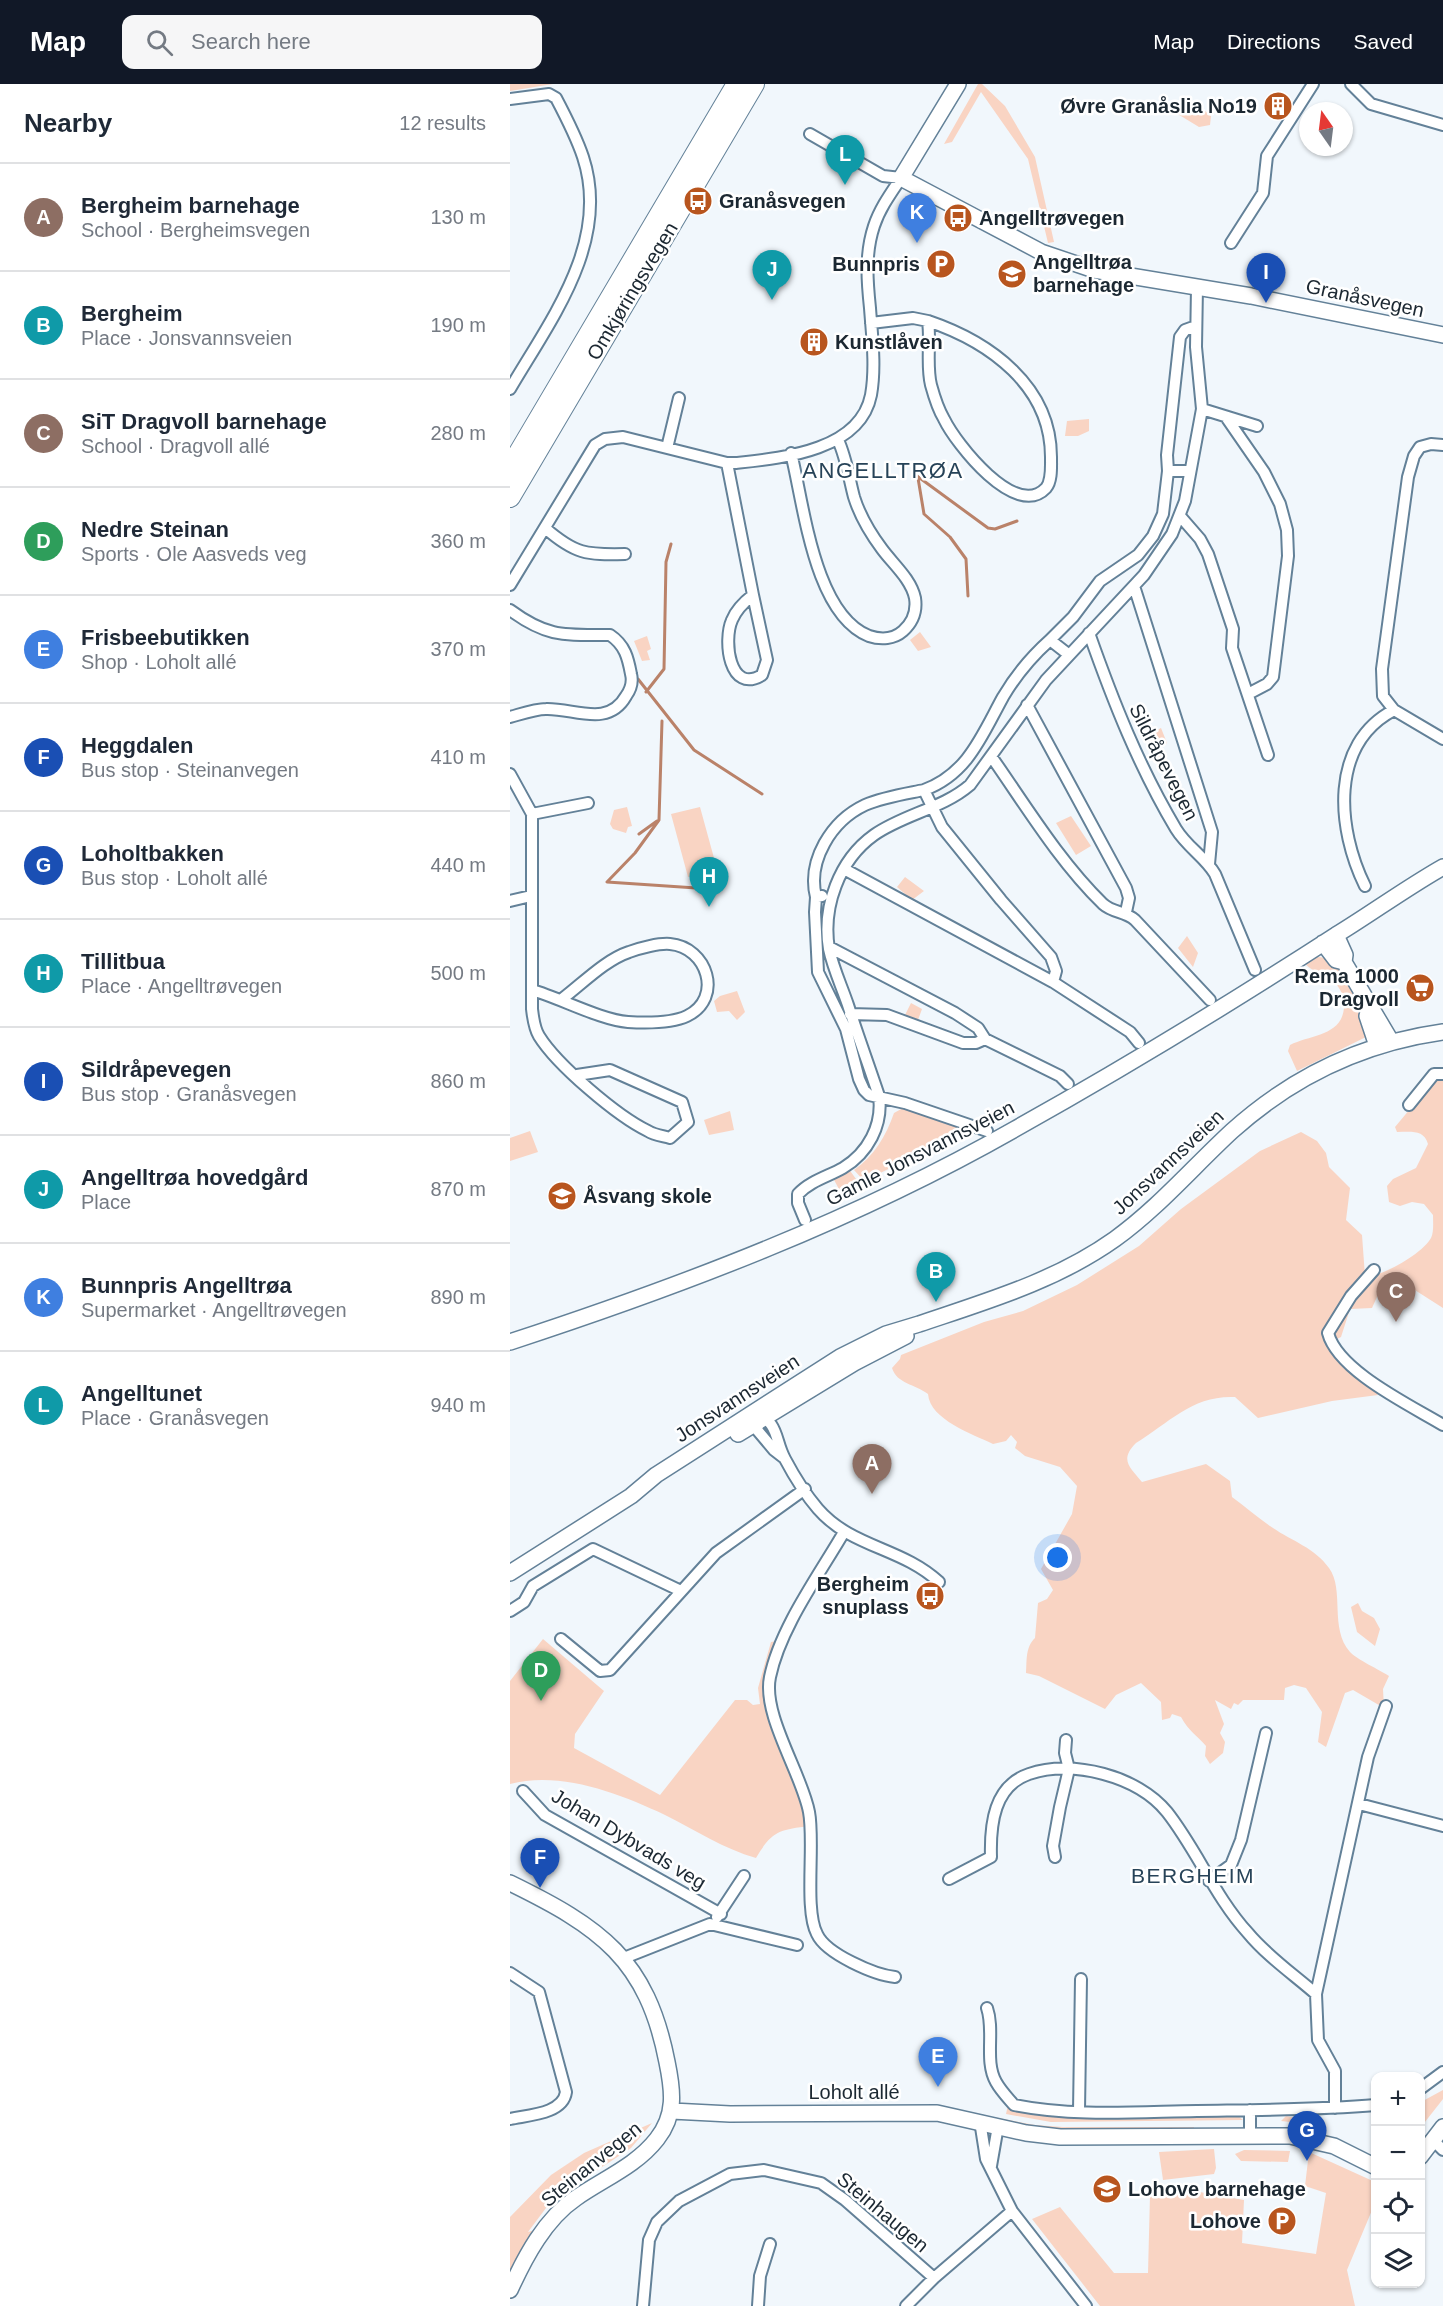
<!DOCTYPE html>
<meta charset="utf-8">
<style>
body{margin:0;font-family:Arial,sans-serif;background:#f6f6f7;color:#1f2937}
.controls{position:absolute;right:18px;bottom:18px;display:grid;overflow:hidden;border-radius:12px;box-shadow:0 2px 4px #0004}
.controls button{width:54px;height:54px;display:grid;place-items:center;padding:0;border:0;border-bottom:2px solid #e0e1e3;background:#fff;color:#1f2937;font:30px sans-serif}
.compass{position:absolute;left:789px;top:18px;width:54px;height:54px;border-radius:50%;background:#fff;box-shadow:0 2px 4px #0004;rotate:346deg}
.you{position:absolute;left:548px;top:1474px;width:21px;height:21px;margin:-15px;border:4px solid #fff;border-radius:50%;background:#1a73e8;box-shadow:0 0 0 9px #1a73e833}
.badge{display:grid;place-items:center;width:39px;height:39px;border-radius:50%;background:#111827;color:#fff;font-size:20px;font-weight:700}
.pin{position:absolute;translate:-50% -50px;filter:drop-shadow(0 2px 3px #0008)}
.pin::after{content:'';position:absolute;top:32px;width:21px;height:18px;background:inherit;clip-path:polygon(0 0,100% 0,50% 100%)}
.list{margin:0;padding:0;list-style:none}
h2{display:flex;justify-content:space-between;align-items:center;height:78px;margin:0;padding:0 24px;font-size:26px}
h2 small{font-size:20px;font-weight:400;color:#747a83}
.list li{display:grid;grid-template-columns:39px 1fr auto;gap:18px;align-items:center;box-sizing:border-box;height:108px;padding:0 24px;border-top:2px solid #e0e1e3}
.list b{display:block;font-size:22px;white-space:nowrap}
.list p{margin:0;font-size:20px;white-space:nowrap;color:#747a83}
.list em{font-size:20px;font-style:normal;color:#747a83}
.icon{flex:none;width:33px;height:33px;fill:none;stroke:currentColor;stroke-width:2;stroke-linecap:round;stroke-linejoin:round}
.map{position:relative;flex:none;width:933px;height:2222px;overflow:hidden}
header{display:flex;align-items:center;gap:36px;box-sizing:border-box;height:84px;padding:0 30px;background:#111827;color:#fff}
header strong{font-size:28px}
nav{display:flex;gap:33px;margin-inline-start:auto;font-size:21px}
.search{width:420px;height:54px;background:#f6f6f7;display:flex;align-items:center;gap:15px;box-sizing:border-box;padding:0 21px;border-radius:12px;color:#747a83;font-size:22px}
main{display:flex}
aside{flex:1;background:#fff}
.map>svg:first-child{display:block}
</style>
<header>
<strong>Map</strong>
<div class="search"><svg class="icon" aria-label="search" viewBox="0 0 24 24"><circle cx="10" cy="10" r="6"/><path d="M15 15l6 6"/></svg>Search here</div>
<nav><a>Map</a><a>Directions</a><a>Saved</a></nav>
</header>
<main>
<aside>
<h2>Nearby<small>12 results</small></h2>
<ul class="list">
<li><span class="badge" style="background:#8d6e63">A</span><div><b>Bergheim barnehage</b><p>School · Bergheimsvegen</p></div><em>130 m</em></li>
<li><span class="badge" style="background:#0f9aa8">B</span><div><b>Bergheim</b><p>Place · Jonsvannsveien</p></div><em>190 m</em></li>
<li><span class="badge" style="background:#8d6e63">C</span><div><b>SiT Dragvoll barnehage</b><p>School · Dragvoll allé</p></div><em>280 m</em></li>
<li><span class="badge" style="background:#2e9e5b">D</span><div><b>Nedre Steinan</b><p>Sports · Ole Aasveds veg</p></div><em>360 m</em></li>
<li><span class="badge" style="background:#3f7fe0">E</span><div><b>Frisbeebutikken</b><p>Shop · Loholt allé</p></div><em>370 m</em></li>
<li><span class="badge" style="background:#1a4fb4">F</span><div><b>Heggdalen</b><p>Bus stop · Steinanvegen</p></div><em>410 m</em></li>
<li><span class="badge" style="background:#1a4fb4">G</span><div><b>Loholtbakken</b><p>Bus stop · Loholt allé</p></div><em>440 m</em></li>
<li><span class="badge" style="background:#0f9aa8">H</span><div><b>Tillitbua</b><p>Place · Angelltrøvegen</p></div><em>500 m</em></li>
<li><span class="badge" style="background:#1a4fb4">I</span><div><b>Sildråpevegen</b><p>Bus stop · Granåsvegen</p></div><em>860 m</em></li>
<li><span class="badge" style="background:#0f9aa8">J</span><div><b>Angelltrøa hovedgård</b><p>Place</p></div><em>870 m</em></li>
<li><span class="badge" style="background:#3f7fe0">K</span><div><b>Bunnpris Angelltrøa</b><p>Supermarket · Angelltrøvegen</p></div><em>890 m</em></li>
<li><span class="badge" style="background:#0f9aa8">L</span><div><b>Angelltunet</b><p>Place · Granåsvegen</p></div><em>940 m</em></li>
</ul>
</aside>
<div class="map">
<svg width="933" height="2222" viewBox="0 0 933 2222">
<rect width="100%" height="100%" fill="#f1f7fc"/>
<path fill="#f9d4c3" d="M0 0H43L0 7Z
M468 0H472L495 22 525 73 544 158 538 159 518 75 471 8 442 58 434 60Z
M667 18 674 23 687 20 701 32 700 41 689 43 666 29 664 23Z
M579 335V347L568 352H555L557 337Z
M410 548 421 563 408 567 400 556Z
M137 552 141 565 137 567 140 576 132 577 124 557Z
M651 644 657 659 651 664 653 672 644 677 635 652Z
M117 723 122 742 118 743 116 749 103 745 100 740 104 726Z
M190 723 207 785 178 793 161 730Z
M561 732 581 762 566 771 546 739Z
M395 793 414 807 402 816 387 803Z
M677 852 688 869 683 883 668 864Z
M800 873C808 873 816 872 822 878 837 889 857 932 858 950L856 953 787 987 778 967 780 961C802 950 836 952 834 918 833 909 828 900 820 895 811 888 799 887 793 877Z
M227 907 235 928 227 936 219 927 207 928 204 917 210 912Z
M401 919 412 925 408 936 395 931Z
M933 994V1224L886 1194 871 1204 862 1224 840 1225 831 1253 823 1257 868 1311 822 1317 748 1334 725 1313C683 1311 660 1338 626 1359 609 1376 620 1383 632 1398L696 1380 720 1397 722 1413C736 1423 749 1435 763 1444 782 1457 805 1464 819 1484 835 1506 819 1544 840 1568 846 1575 870 1586 879 1592L873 1605 874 1624 843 1606 835 1609 816 1663 808 1658 812 1628 796 1604 784 1601 775 1604 774 1616H733L728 1621 724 1619 721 1625 705 1616 714 1640 710 1649 715 1658 713 1669 700 1680 695 1672 696 1662C687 1651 679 1648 671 1633L662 1630 660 1634 652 1636 651 1618 631 1599 606 1611 595 1625 529 1592 516 1589C517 1578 515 1563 525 1554L528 1519 537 1515 543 1506 531 1485 562 1430 567 1402 550 1383 515 1372 505 1364 507 1358 501 1351 496 1357 483 1360C463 1350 420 1336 418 1310 405 1300 387 1300 382 1284L390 1275 391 1271 474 1238 513 1227 567 1201 629 1162 671 1125 750 1067 791 1048 807 1057 816 1069 819 1083 840 1104 836 1136 852 1151 855 1192C871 1194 913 1169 921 1154 924 1148 923 1138 923 1131L914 1120 902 1118 890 1122 879 1118 877 1102 883 1095 906 1084 918 1060C914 1045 900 1048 887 1048L885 1043 925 995Z
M393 1024 455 1044 460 1048 459 1053 427 1068 419 1065 354 1097 344 1086C364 1072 376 1052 384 1029Z
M220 1027 224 1046 199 1051 194 1036Z
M20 1047 28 1068 0 1077V1054Z
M338 1084 349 1099 330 1107 323 1094Z
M848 1519 852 1527 864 1534 870 1545 865 1562 847 1548 841 1523Z
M33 1555 94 1607 65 1650 64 1664 150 1711 225 1616H237L243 1621 250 1620 248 1604 261 1558 272 1556 259 1595 299 1742C269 1746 262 1747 246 1774 214 1765 185 1746 155 1731 108 1709 51 1687 0 1700V1597Z
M933 2006V2015L911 2043V2018Z
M498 2021 727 2031 733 2036 541 2038 496 2030Z
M472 2031 525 2041 553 2043H684V2046C614 2046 539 2054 472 2031Z
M776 2032 807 2037 806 2041 771 2037Z
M142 2039 121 2064 42 2116 18 2148 38 2142 0 2206V2133L41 2091 74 2069Z
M704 2065 706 2084 704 2090 653 2096 649 2068Z
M734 2066 780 2067 778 2078 731 2077 725 2070Z
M799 2068 865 2098V2119L837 2186 845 2222H590L522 2135 550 2123 604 2189H638L640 2111 651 2101 734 2116 732 2159 806 2170 816 2109 795 2102Z"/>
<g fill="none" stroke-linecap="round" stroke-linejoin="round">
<path stroke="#ba8269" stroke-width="3" d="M407 392 478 444 485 445 507 437
M408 394 414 430 440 453 456 475 458 512
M128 595 184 666 252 710
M136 608 154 585 156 478 161 460
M152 637 149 736 125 769 97 798 201 805
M129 750 147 737"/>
<g stroke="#638198" stroke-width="14">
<path id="street" d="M841 0 861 20 933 41
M0 15 39 10 46 14C56 33 66 52 73 73 101 158 41 235 0 305
M721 159 753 109 757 72 803 0
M361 239 403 234 418 237C421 258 416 281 421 301 424 312 428 325 434 335 446 360 506 436 536 404 542 397 541 383 541 373 541 302 480 258 418 237
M692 325 747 342
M716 333 754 388 770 420 777 446 778 472 763 593 757 600 738 610
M933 361 921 360 910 363 904 372 898 393 872 585 873 612 884 626 933 655
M157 364 169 314
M281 369C294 421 304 530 359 552 371 556 384 555 393 547 403 538 407 527 405 514 401 495 383 480 372 465 360 449 350 432 344 413 339 394 336 373 328 356
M217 379 243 511C234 518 226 526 222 536 213 556 219 611 252 591L257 576 243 511
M658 387 657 371 670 253 675 246 686 242
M670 432 690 455 698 470 723 545 722 564 758 671
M35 444C65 470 76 471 115 470
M0 501 85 361 95 355 113 353 217 379H226C272 374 350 367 361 311 366 283 362 252 360 224 357 196 355 169 364 142 370 124 381 109 391 94L373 92 300 50
M624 502 702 748 699 780
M0 526C38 554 55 551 100 551 115 561 118 574 121 590 123 598 121 605 116 612 98 644 64 624 36 625 25 625 11 630 0 633
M579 549C603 617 629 683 666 745 677 763 695 773 705 790L745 886
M540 556 563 533 590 497 628 471 643 452 653 430 658 387H679
M517 621 616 804 619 814 616 828
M481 672C516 722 549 777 593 820 603 829 615 827 625 836L700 916
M0 690 22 730V925C23 933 24 944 29 952 47 981 107 1032 138 1047 144 1051 153 1052 160 1054L178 1038 172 1018 100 986 67 991
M414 706C458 690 472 651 493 613 506 591 521 573 540 556L558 570
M22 730 78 719
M334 785 543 898 620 948 629 959
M855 802C827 745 819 660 884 626
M312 812 306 813 305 828 308 888 336 945 349 995 354 1006 359 1011 395 1019 477 1047
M306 813C297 777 321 737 355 721 373 713 394 710 414 706L432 743 491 816 541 873 546 887 543 898
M0 817 21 812
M319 863 445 929 468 944 475 955
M22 906C50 914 91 936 118 938 135 939 162 939 177 932 214 914 197 863 160 860 149 859 130 864 119 868 95 876 72 900 52 915
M340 930 377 931 453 959H466L475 955 550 992 558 1000
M899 1021 924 990H933
M295 1136 288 1119V1110C300 1097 319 1092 333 1084 358 1069 373 1041 369 1012 359 982 348 952 338 921 332 903 323 884 319 865 312 823 329 776 364 751 394 730 432 725 460 701L536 596 634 491 662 450 675 417 692 325 686 263 687 203
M864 1186 841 1212 818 1249C828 1287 900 1321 933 1341
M273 1373 264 1366 243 1341 244 1328C270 1339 264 1355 275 1375 284 1392 296 1411 308 1425 342 1464 391 1463 429 1498
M334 1448C309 1491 270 1544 260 1593 252 1631 292 1690 299 1728 305 1758 294 1826 307 1850 316 1870 365 1891 385 1893
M0 1527 14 1518 23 1502 83 1465 171 1507
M51 1555 90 1587 100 1586 206 1469 295 1405
M13 1707 35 1731 211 1830
M849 1720 933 1742
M545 1773 543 1762 550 1723 559 1685 555 1669 556 1656
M439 1795 481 1773C480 1740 484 1702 519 1690 562 1675 628 1692 657 1728 687 1766 705 1813 738 1849 757 1872 783 1890 806 1910
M699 1797 721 1781 731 1756 756 1649
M207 1833 234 1792
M114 1874 200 1840 287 1861
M0 1889 29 1908 56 2008C53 2030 18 2031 0 2035
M477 1924C485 1947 474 1977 486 1998 491 2007 498 2014 504 2021 563 2033 626 2028 687 2027 746 2026 806 2026 866 2021
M910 2005 933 1988
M825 2024V1987L808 1956 806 1910 858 1673 876 1622
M740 2026V2051
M569 2027 571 1895
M470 2037 476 2075 502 2127 576 2222
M923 2056 933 2066
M481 2082 488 2042
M133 2222 139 2156 147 2138 169 2117 220 2090 254 2086 311 2099 335 2116 424 2194
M248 2222 250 2192 260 2160
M396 2222 424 2194 502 2127"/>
</g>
<g stroke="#638198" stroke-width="18">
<path id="secondary" d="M448 0 391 94 531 168 584 186 741 212 933 251
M826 851 835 871 834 878 881 957
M813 859 826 876 834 878
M859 924 857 932 867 962
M0 1258C174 1201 345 1136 505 1045 614 984 721 919 826 851 862 829 896 804 933 783
M228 1350 344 1279 396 1252
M0 1489 121 1412 146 1391 330 1273 376 1250 409 1240C477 1217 546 1197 605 1155 648 1124 683 1083 722 1047 782 993 854 959 933 948
M0 1799C90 1843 137 1875 157 1978 163 2007 166 2031 147 2055 126 2082 93 2095 66 2114 35 2135 15 2173 0 2206
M162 2027 220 2030 427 2029 516 2049 550 2053 780 2052 824 2062 866 2083
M910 2073 933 2043"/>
</g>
<g stroke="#638198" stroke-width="22">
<path id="highway" d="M0 384 227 0
M0 413 244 0"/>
</g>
<use href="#street" stroke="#fff" stroke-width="10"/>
<use href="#secondary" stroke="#fff" stroke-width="15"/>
<use href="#highway" stroke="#fff" stroke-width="20"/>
</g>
<defs>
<g id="building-disc" transform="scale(1.5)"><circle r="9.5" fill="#b8551e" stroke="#fff"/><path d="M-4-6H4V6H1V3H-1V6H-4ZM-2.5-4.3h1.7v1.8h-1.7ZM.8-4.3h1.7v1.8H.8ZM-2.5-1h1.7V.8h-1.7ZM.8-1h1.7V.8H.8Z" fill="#fff"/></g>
<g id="bus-disc" transform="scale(1.5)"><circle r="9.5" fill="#b8551e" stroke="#fff"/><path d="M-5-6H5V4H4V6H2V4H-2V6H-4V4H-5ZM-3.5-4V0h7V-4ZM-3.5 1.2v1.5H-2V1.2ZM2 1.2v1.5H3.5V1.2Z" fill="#fff"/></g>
<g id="parking-disc" transform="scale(1.5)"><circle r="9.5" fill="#b8551e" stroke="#fff"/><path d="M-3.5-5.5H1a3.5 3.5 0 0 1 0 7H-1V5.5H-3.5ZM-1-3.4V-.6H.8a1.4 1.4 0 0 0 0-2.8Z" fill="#fff"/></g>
<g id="school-disc" transform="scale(1.5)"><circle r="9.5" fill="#b8551e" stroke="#fff"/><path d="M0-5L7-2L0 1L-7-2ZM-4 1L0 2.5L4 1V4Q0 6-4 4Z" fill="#fff"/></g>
<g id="supermarket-disc" transform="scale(1.5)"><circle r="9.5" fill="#b8551e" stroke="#fff"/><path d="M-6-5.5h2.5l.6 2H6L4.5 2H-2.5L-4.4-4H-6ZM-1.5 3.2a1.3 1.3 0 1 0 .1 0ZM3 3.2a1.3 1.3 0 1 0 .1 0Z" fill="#fff"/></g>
</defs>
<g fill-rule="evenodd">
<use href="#building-disc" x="768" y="22"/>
<use href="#bus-disc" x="188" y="117"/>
<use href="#bus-disc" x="448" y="134"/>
<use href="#parking-disc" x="431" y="180"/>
<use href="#school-disc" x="502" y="190"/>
<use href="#building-disc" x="304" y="258"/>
<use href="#supermarket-disc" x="910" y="904"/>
<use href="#school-disc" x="52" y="1112"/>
<use href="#bus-disc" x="420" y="1512"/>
<use href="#school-disc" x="597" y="2105"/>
<use href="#parking-disc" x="772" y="2137"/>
</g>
<g text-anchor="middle" stroke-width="5" stroke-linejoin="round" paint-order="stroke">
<g font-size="20" font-weight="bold" fill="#1c2832" stroke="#fff" text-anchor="start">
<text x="747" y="29" text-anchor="end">Øvre Granåslia No19</text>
<text x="209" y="124">Granåsvegen</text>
<text x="469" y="141">Angelltrøvegen</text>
<text x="523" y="185">Angelltrøa<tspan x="523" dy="23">barnehage</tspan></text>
<text x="410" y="187" text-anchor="end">Bunnpris</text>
<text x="325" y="265">Kunstlåven</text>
<text x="889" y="899" text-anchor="end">Rema 1000<tspan x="889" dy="23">Dragvoll</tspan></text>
<text x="73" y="1119">Åsvang skole</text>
<text x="399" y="1507" text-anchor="end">Bergheim<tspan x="399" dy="23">snuplass</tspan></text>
<text x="618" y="2112">Lohove barnehage</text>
<text x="751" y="2144" text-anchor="end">Lohove</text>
</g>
<g font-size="20" fill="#1c2832" stroke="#fff">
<text transform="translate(122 207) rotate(-59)" y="7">Omkjøringsvegen</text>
<text transform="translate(855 214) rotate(12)" y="7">Granåsvegen</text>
<text transform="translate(654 678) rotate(63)" y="7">Sildråpevegen</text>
<text transform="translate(410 1069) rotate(-27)" y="7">Gamle Jonsvannsveien</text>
<text transform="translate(658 1078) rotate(-43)" y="7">Jonsvannsveien</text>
<text transform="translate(227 1314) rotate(-33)" y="7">Jonsvannsveien</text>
<text transform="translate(119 1755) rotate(31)" y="7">Johan Dybvads veg</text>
<text x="344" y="2015">Loholt allé</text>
<text transform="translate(81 2080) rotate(-39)" y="7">Steinanvegen</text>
<text transform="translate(373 2128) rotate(40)" y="7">Steinhaugen</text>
</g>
<g font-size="21" letter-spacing="1.5" fill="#274358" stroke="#fff">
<text x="683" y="1799">BERGHEIM</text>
</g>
<g font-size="22" letter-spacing="1.5" fill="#274358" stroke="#fff">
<text x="373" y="394">ANGELLTRØA</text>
</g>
</g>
</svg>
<div class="controls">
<button>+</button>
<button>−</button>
<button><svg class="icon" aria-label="locate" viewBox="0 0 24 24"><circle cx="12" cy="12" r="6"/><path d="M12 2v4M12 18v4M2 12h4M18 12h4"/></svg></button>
<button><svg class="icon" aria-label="layers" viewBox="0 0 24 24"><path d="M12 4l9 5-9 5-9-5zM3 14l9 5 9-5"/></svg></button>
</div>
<svg class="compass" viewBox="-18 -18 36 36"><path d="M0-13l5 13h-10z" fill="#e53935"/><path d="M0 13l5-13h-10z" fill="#747a83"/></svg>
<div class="you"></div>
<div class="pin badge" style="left:362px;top:1410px;background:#8d6e63">A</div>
<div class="pin badge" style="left:426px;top:1218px;background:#0f9aa8">B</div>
<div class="pin badge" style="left:886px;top:1238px;background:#8d6e63">C</div>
<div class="pin badge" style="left:31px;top:1617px;background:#2e9e5b">D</div>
<div class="pin badge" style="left:428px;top:2003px;background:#3f7fe0">E</div>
<div class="pin badge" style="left:30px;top:1804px;background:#1a4fb4">F</div>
<div class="pin badge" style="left:797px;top:2077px;background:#1a4fb4">G</div>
<div class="pin badge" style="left:199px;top:823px;background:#0f9aa8">H</div>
<div class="pin badge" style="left:756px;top:219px;background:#1a4fb4">I</div>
<div class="pin badge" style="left:262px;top:216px;background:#0f9aa8">J</div>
<div class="pin badge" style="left:407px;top:159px;background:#3f7fe0">K</div>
<div class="pin badge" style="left:335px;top:101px;background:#0f9aa8">L</div>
</div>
</main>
